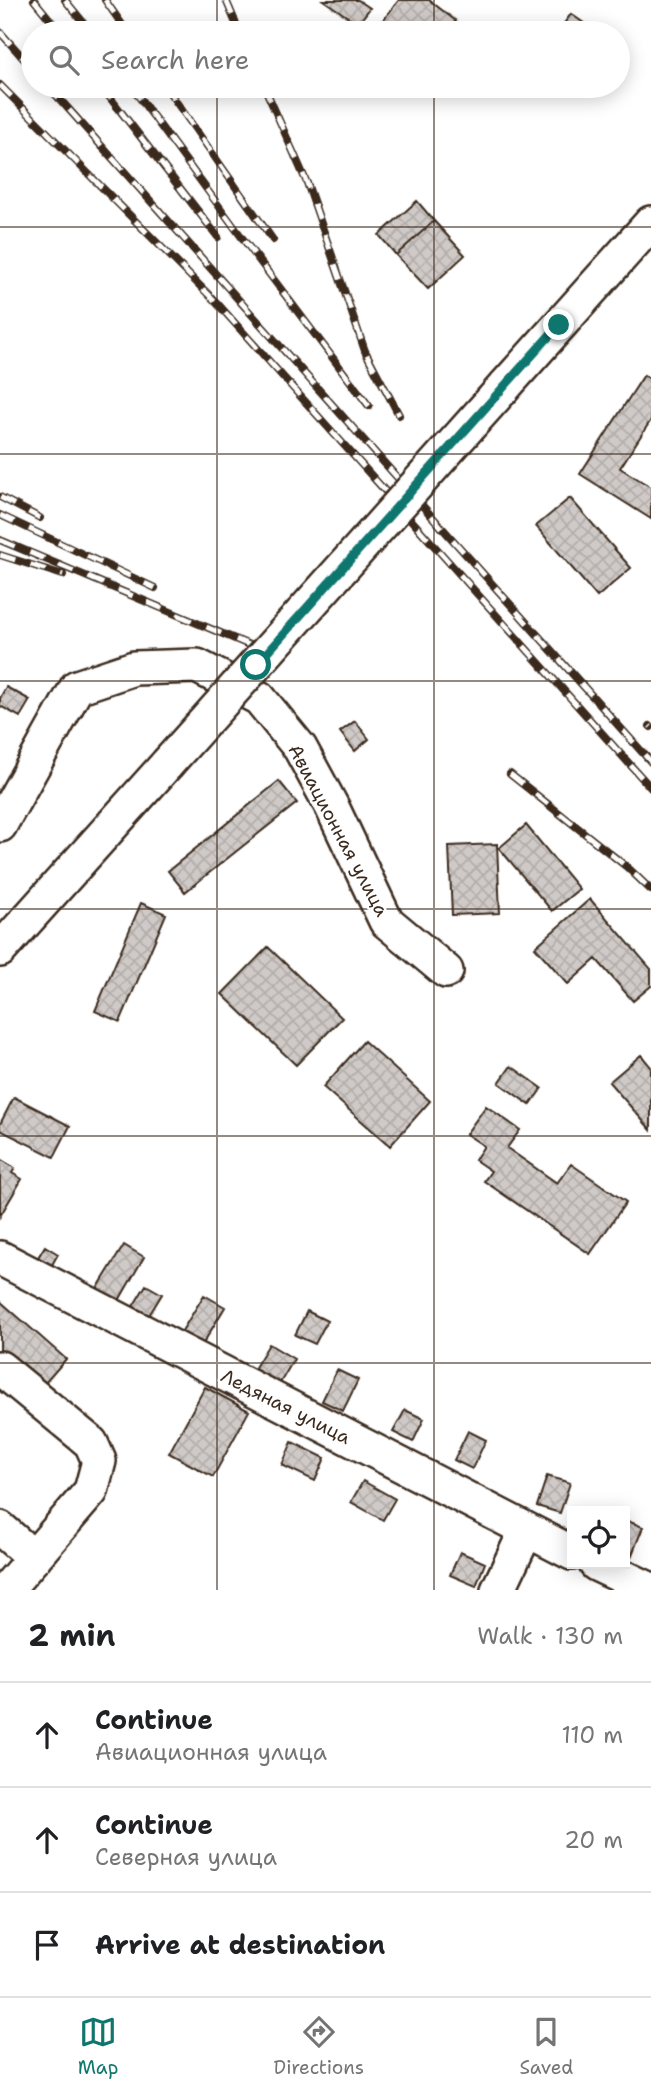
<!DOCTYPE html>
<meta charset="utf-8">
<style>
body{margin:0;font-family:"Shantell Sans",sans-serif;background:#f6f6f6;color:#202124}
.controls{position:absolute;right:21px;bottom:21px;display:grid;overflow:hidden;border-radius:0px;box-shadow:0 4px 18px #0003}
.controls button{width:63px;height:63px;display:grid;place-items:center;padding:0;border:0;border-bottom:2px solid #e0e0e0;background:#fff;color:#202124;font:35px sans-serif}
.stop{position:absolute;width:21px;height:21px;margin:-16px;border:5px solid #0f766e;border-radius:50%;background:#fff}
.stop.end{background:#0f766e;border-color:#fff;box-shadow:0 2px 7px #0008}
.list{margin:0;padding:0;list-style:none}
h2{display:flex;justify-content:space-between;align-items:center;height:91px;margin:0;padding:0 28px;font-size:30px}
h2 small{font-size:23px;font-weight:400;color:#757577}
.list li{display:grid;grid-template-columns:46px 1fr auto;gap:21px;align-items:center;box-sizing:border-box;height:105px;padding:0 28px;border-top:2px solid #e0e0e0}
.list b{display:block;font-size:26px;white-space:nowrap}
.list p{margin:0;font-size:23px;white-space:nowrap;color:#757577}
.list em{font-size:23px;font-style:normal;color:#757577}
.icon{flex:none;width:38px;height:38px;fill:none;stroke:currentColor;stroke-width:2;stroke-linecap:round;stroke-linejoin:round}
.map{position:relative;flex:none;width:651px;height:1590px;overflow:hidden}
.search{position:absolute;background:#fff;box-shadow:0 4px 18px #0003;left:21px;right:21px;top:21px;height:77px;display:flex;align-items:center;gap:18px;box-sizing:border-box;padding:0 24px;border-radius:38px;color:#757577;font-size:26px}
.sheet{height:406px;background:#fff}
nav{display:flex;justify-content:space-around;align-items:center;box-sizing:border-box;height:98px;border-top:2px solid #e0e0e0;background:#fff;font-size:19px;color:#757577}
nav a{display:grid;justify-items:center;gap:4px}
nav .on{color:#0f766e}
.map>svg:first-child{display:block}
</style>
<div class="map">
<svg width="651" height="1590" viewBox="0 0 651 1590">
<defs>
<pattern id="building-cross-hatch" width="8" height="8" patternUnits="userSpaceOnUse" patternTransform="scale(1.75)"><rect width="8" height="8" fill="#cfcac7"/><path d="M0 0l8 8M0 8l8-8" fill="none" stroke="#b3aeaa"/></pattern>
</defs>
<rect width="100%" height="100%" fill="#fff"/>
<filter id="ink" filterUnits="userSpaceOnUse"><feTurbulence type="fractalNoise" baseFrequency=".0143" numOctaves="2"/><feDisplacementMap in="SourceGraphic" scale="14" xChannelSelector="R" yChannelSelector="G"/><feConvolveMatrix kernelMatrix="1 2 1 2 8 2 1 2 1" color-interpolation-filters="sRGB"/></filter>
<g filter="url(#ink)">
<path fill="url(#building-cross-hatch)" stroke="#3b2a1e" stroke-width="2" d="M323 0H358L370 8 358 24Z
M399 0H429L456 21 446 33H373Z
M571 14 598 33H557Z
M417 201 434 221 396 255 379 235Z
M434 221 465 255 428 289 396 255Z
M644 375 651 380V420L620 468 651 487V519L580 474Z
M570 498 631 568 597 597 536 526Z
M6 687 30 700 20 717 0 706V698Z
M355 721 369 739 355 751 340 732Z
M279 781 297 803 185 892 168 871Z
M526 825 579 889 552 911 499 848Z
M497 844 500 913 452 915 449 846Z
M590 899 651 969V986L633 1001 596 959 568 984 535 947Z
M141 903 166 914 120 1022 95 1011Z
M268 947 342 1018 296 1065 222 994Z
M364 1041 430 1101 390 1146 323 1087Z
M641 1055 651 1067V1130L609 1082Z
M511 1066 542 1088 530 1105 499 1083Z
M14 1097 70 1126 54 1157 0 1130V1124Z
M486 1106 520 1130 507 1148 557 1183 571 1164 626 1202 590 1254 484 1181 491 1171 475 1160 484 1146 466 1134Z
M0 1159 15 1168 12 1173 22 1179 0 1216Z
M124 1245 144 1257 118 1302 97 1289Z
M45 1246 58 1254 48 1272 34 1264Z
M146 1285 162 1294 142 1327 126 1318Z
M204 1295 225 1307 198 1352 177 1339Z
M0 1301 66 1359 38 1391 0 1356Z
M307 1311 327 1321 315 1344 295 1335Z
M269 1344 294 1359 280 1383 254 1369Z
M337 1370 358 1380 343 1411 322 1401Z
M205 1387 249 1411 213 1477 169 1453Z
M405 1410 424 1419 413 1442 393 1432Z
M468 1431 486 1440 472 1469 454 1460Z
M292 1442 325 1458 315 1481 282 1465Z
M547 1476 570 1483 560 1513 537 1506Z
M363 1481 395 1499 383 1520 351 1502Z
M625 1520 643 1527 631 1557 625 1554Z
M460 1552 485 1563 476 1586 450 1575Z"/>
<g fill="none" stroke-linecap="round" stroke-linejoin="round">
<g stroke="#3b2a1e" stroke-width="38">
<path id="minor" d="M505 386 651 223
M0 825 77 687 134 668 197 666 259 698 300 748 332 807 386 921 446 971
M0 950 167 764
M0 1258 572 1553
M0 1368 91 1443 99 1461 91 1491 6 1590
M0 1528 34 1558
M596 1564 651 1590
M498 1590 526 1531"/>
</g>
<use href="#minor" stroke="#fff" stroke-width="33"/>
<g stroke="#3b2a1e" stroke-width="8">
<path id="rail" d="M34 0 61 33
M65 0 92 33
M105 0 128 33
M226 0 240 33
M0 32 33 69
M0 85 216 302 651 788
M48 86 651 762
M101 86 218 237
M131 86 246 243 369 406
M165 86 273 240
M264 86 307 183 365 351 399 415
M0 497 40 518
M0 515 155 588
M0 540 261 650
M0 555 63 575
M650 726 651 727
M510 774 627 867 651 890"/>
</g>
<use href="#rail" stroke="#fff" stroke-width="5" stroke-dasharray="16" stroke-linecap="butt"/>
<g stroke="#3b2a1e" stroke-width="38" stroke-linecap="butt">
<path id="minor-bridge" d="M167 764 505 386"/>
</g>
<use href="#minor-bridge" stroke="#fff" stroke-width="33"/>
</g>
</g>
<g fill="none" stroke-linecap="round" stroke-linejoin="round" filter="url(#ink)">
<path stroke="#0f766e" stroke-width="9" d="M256 665 559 325"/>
</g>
<path fill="none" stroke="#3b2a1e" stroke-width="2" stroke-opacity="0.55" d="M217 0V33M434 0V33M217 86V1590M434 86V1590M0 227H651M0 454H651M0 681H651M0 909H651M0 1136H651M0 1363H651"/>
<g text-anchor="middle" stroke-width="5" stroke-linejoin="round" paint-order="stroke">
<g font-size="19" fill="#3b2a1e" stroke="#fff">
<text transform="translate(339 830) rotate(62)" y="7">Авиационная улица</text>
<text transform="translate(286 1406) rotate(27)" y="7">Ледяная улица</text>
</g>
</g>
</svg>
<div class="controls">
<button><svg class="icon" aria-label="locate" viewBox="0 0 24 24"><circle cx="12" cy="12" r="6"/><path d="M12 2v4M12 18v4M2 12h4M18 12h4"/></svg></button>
</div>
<div class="stop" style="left:256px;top:665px"></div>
<div class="stop end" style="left:559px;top:325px"></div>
<div class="search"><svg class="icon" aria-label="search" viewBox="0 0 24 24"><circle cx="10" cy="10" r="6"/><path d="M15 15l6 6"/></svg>Search here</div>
</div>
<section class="sheet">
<h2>2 min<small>Walk · 130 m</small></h2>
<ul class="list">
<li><svg class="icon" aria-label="ahead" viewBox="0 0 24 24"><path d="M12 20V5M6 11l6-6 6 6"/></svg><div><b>Continue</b><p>Авиационная улица</p></div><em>110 m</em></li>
<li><svg class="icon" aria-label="ahead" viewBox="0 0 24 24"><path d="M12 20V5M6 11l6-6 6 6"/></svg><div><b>Continue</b><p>Северная улица</p></div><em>20 m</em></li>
<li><svg class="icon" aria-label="arrive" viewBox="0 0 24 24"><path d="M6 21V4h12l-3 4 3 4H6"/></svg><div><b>Arrive at destination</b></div></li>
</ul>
</section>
<nav>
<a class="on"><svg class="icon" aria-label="map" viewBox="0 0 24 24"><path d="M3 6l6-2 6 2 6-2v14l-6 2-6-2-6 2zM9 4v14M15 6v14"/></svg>Map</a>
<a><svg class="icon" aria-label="directions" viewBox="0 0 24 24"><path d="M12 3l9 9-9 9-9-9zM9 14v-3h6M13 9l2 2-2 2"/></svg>Directions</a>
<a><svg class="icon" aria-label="saved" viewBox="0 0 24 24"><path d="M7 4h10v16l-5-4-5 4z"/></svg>Saved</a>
</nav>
